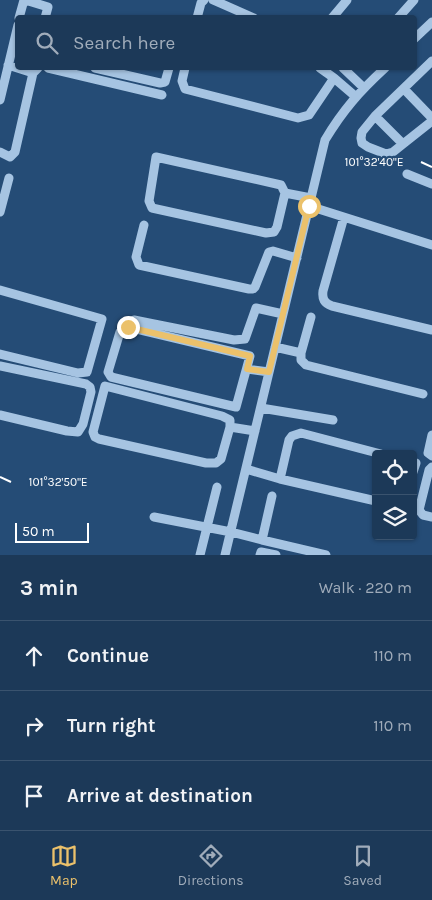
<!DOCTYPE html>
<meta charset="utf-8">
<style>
body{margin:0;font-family:Karla,sans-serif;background:#25405e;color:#f1f3f6}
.controls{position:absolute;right:15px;bottom:15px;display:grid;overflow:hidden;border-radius:5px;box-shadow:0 1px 4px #0004}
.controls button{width:45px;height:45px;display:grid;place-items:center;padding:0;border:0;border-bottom:1px solid #3a536e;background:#1c3958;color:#f1f3f6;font:25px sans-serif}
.scale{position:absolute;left:15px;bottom:12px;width:74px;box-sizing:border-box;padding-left:5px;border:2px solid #fff;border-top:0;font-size:14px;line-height:18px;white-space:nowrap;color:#fff;-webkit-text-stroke:4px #254c76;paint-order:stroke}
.stop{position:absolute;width:15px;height:15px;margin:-11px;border:4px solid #ebc16b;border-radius:50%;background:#fff}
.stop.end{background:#ebc16b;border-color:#fff;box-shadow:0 1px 5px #0008}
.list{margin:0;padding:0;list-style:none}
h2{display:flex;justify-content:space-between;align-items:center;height:65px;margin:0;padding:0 20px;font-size:21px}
h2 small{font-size:16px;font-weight:400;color:#a0acba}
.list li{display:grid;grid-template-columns:32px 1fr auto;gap:15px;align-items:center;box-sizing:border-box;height:70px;padding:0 20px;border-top:1px solid #3a536e}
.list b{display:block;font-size:19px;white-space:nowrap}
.list em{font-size:16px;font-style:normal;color:#a0acba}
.icon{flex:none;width:28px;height:28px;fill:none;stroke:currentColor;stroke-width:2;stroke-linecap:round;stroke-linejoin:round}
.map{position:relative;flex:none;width:432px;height:555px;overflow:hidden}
.search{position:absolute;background:#1c3958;box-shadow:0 1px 4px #0004;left:15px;right:15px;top:15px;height:55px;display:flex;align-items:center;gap:12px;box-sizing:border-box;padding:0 18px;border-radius:5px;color:#a0acba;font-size:19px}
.sheet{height:275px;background:#1c3958}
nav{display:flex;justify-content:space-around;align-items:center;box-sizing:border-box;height:70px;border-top:1px solid #3a536e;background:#1c3958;font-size:14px;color:#a0acba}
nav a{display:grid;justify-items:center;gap:2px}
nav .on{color:#ebc16b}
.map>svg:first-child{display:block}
</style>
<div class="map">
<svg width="432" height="555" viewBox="0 0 432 555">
<rect width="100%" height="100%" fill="#254c76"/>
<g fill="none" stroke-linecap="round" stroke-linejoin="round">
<path stroke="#a6c4e2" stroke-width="9" d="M25 0 48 7 45 18
M213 0 254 18
M19 18 24 0
M197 18 201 3 204 0
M332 18 347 0
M398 18 414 0
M414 39 432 22
M432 61 375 116 362 132 361 138 362 143 368 147 386 154 393 152 403 144 432 121
M8 65 33 73
M48 68 162 95
M95 68 160 83 165 82 169 68
M185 68 182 81 185 89 298 118 309 115 334 78 320 68
M343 68 364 88
M334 78 355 96
M404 89 432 118
M0 100 18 25
M375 116 403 144
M0 152 10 157 15 152 33 73 38 68
M156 157 281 185 285 193 277 227 274 232 266 233 152 208 149 201Z
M407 174 432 184
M285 193 311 198
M309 206 432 245
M0 212 9 178
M344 217 323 291C322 299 324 303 332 306L432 330
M144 225 136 257 139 265 249 289H253L255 287 269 252 273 251 297 258
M0 290 102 319 87 372 78 373 0 354
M134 320 234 340 245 339 256 308 283 314
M128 327 250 356 236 407 111 377 108 372 120 332Z
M275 347 301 353V360L306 365 423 394
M301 353 311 317
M0 366 86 384 90 387 91 392 83 424 78 432 67 431 0 415
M247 369 269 372
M261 408 333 420
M230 427 221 459 216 463H206L99 439 95 437 93 432 105 386 222 416 230 420V427L255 431
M432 435 428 453 432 456
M413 462 416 463 413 472
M432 467 429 470 419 510 423 515 432 517
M246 469 280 479 376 501
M280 479 289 440 292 436 301 433 381 454
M272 496 262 540 326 555
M154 517 231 532 262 540
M200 555 217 487
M225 555 325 140C343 110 359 92 385 68
M260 555 261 552 276 555"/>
</g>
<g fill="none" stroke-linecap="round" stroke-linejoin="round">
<path stroke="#ebc16b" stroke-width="6" d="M128 327 250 356 247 369 269 372 309 206"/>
</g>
<path fill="none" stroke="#fff" stroke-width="2" d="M421 162 432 167M0 477 11 482"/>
<g font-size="12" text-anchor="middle" fill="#fff" stroke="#254c76" stroke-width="4.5" stroke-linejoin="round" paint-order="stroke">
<text x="374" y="166">101°32'40"E</text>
<text x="58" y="486">101°32'50"E</text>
</g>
</svg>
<div class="controls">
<button><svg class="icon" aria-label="locate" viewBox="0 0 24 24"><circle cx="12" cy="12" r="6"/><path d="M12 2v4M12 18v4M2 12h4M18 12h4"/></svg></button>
<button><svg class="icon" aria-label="layers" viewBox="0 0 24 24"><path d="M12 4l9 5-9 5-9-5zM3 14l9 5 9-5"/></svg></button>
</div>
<div class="scale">50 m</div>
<div class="stop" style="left:309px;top:206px"></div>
<div class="stop end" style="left:128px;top:327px"></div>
<div class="search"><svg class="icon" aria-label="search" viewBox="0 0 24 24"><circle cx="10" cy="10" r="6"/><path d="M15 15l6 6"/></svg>Search here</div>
</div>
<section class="sheet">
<h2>3 min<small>Walk · 220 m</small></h2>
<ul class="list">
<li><svg class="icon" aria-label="ahead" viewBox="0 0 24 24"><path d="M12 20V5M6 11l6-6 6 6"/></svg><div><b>Continue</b></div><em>110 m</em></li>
<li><svg class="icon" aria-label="right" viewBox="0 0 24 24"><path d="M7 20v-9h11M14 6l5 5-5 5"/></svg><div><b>Turn right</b></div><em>110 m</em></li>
<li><svg class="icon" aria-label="arrive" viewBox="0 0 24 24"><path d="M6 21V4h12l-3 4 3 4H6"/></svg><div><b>Arrive at destination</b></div></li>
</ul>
</section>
<nav>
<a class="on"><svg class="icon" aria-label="map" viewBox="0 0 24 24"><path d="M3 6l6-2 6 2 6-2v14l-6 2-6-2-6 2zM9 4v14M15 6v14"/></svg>Map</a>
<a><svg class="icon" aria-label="directions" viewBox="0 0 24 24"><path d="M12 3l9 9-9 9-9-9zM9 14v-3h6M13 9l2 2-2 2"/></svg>Directions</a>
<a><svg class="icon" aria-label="saved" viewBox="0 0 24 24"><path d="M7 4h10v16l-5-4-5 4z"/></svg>Saved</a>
</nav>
